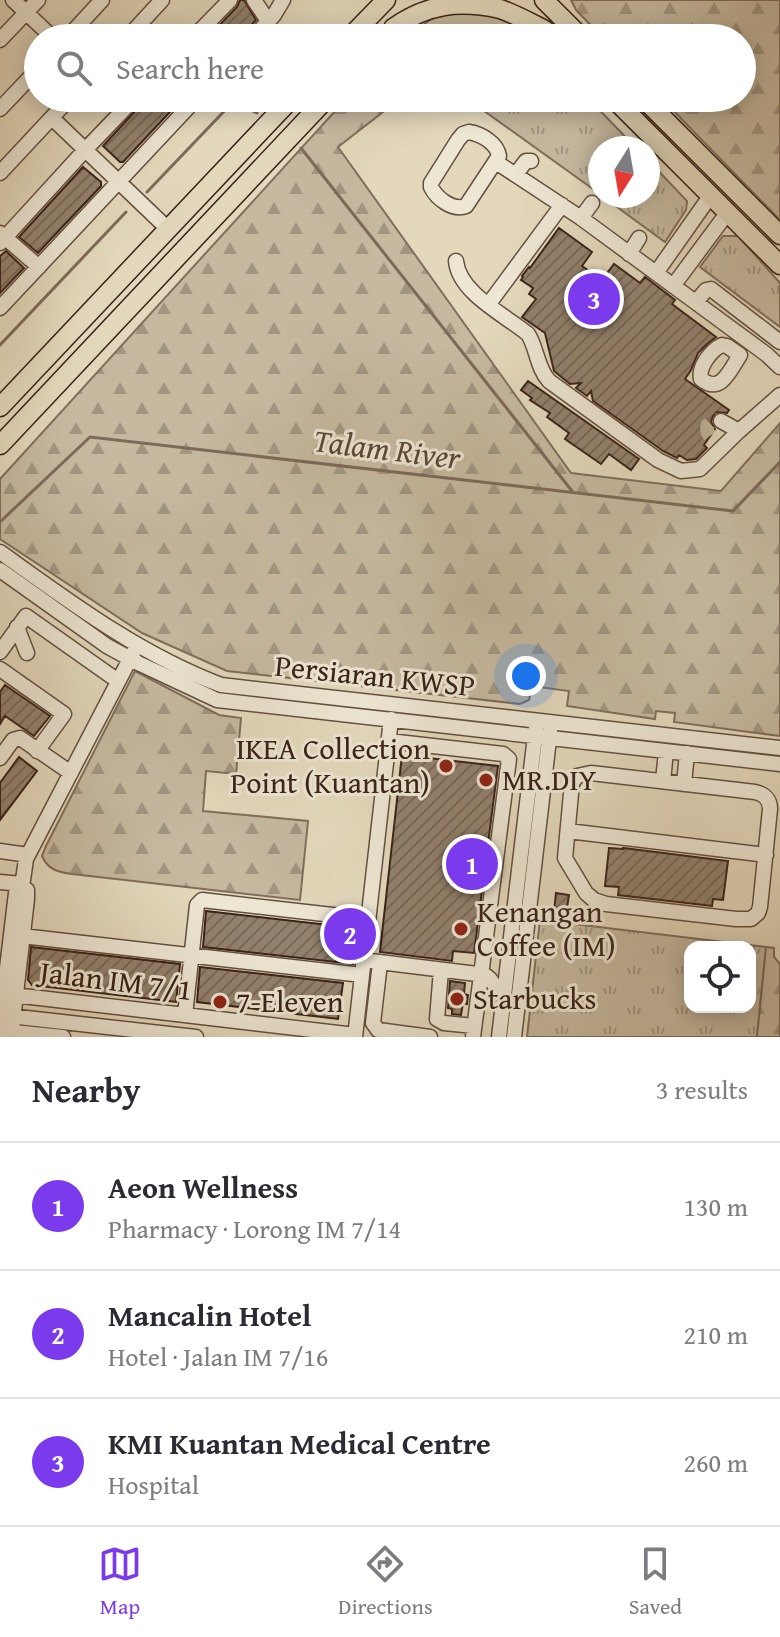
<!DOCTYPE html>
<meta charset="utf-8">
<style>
body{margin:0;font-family:"Gentium Book Plus",serif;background:#f2f2f3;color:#2b2b33}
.controls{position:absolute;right:24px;bottom:24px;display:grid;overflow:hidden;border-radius:16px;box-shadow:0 4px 20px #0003}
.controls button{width:72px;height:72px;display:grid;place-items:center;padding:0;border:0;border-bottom:2px solid #e1e1e2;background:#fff;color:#2b2b33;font:40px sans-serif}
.compass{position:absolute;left:588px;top:136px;width:72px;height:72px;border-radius:50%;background:#fff;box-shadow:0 4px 20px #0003;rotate:191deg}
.you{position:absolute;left:526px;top:676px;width:28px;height:28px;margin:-20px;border:6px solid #fff;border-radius:50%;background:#1a73e8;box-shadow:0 0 0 12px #1a73e833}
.badge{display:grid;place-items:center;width:52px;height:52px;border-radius:50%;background:#7c3aed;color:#fff;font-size:26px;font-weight:700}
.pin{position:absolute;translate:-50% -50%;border:4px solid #fff;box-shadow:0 2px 8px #0006}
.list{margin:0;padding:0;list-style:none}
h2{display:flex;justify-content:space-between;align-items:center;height:104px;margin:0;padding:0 32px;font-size:34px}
h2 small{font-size:26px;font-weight:400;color:#7c7c81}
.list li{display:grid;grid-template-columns:52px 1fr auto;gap:24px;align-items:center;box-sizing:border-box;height:128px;padding:0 32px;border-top:2px solid #e1e1e2}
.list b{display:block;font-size:30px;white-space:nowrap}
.list p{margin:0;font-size:26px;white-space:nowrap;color:#7c7c81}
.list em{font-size:26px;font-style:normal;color:#7c7c81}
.icon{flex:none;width:44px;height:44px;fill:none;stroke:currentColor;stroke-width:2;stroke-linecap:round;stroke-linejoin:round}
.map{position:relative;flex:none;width:780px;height:1037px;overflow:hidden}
.search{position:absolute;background:#fff;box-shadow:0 4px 20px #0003;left:24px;right:24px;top:24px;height:88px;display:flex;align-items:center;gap:20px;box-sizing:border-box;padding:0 28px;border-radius:44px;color:#7c7c81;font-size:30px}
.sheet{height:488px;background:#fff}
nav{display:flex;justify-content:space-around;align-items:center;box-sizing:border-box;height:112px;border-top:2px solid #e1e1e2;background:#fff;font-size:22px;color:#7c7c81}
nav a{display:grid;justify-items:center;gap:4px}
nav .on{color:#7c3aed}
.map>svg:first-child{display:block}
</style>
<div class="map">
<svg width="780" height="1037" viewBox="0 0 780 1037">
<defs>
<pattern id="grass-tufts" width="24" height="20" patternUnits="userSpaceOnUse" patternTransform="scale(2)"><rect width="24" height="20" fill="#c6b9a0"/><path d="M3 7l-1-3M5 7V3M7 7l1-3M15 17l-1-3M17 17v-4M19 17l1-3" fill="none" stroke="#a29681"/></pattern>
<pattern id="forest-firs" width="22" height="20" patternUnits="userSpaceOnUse" patternTransform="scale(2)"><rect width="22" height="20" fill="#c6b9a0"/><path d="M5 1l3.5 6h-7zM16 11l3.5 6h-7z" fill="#a29681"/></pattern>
<pattern id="building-hatch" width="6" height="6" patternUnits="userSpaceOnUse" patternTransform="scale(2)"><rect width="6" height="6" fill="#92816d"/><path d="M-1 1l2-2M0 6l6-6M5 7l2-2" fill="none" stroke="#786959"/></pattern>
</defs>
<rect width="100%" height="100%" fill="#e3d8bc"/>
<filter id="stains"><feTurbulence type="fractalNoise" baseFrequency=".0025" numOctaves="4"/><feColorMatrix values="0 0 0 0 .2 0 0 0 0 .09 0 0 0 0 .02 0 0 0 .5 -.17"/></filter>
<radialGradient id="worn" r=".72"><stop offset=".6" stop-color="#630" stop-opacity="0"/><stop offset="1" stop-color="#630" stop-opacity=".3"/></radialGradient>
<path fill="url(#grass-tufts)" stroke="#806e5c" stroke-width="2" fill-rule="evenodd" d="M461 9 506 19 528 38H409L408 36 434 17Z
M466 98H588L636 148H600V194Z
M648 160 687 201 686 210 665 242 602 196H648Z
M723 236H738L780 283V327L700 267Z
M540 920 766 947 757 1037H527ZM690 947H750V1007H690Z"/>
<path fill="url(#forest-firs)" stroke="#806e5c" stroke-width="2" d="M571 0H780V220L661 98H742V38H603L576 10Z
M347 98H401L338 147 571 473 721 491 780 423V736L674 722 675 713 656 711 655 719 567 706 569 691 532 686 529 700 520 704 227 671 142 633 0 539V479Z
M135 671 219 715 241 718 236 774 206 771 203 811 308 821 300 900 72 874C58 872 48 870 42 856L46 846Z
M766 947 774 948V957L780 964V1037H757Z"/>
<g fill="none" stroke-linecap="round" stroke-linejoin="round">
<path stroke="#7d6a59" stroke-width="3" d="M301 148 572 491
M147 192 232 103 239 104 257 113
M0 345 126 212
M1 521 90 437 733 511 780 462"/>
</g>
<path fill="url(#building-hatch)" stroke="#3a2318" stroke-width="2" d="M240 0H244L256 20 245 32 243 38H207L237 7Z
M147 98H183L123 162H120L103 146Z
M83 167 101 182V186L38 253 19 237Z
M559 228 592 252 582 266 602 280 614 264 640 283 645 277 675 300 672 304 716 337 707 344 698 353 691 370 685 379 729 410 727 413 717 412 713 416 711 422 715 429 704 445 707 448 696 459 687 460 679 455 677 458 663 451 593 401 591 391 587 396 576 388 581 383 570 384 554 371 545 333 522 317 536 299 529 294 533 288 521 280 523 277 522 276 529 267 530 268Z
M6 251 24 268 0 293V256Z
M528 381 639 459 631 470 609 454 601 464 565 439 569 433 547 417 550 413 530 400 532 398 521 390Z
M5 685 50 716 34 736 5 716 0 724V692Z
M402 755 498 766 474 953 453 951 452 961 380 952Z
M19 757 37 771 0 820V783Z
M609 848 623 849V848L728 861 723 900 713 899 712 906 618 895 619 887 605 886Z
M556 893 569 895 566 914 554 912Z
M206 911 355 928 357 930 353 964 203 947Z
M31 947 180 964 176 1002 32 985 28 980Z
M200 967 343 983 338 1019 197 1002Z
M450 981 465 983 464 994 468 995 467 1004 463 1003 461 1015 452 1014V1009L448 1008Z"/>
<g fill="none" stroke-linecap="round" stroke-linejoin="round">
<path stroke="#c1b49b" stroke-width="14" stroke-dasharray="14 7" stroke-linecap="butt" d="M710 436C703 427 710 418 721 421"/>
<g stroke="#645041" stroke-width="17">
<path id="minor" d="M13 0 53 38
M254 0 268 21
M67 38 102 0
M127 38 162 0
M193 38 230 0
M253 38 274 15 283 0
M0 40 38 0
M0 109 38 69
M52 118 168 229
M469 132C481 134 497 143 499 156L466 206C453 211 437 199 431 187V183L458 140 463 134Z
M496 162 581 218 766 354 780 367
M0 173 70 98
M516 174 526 161H531
M581 218 592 203
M0 233 39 267
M0 243 85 150 135 98
M629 254 639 238
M456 261C459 293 505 315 528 334 537 348 537 368 549 381L658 460 681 471 700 469 739 431 780 395
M656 273 711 195
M673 286 728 212
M696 302 706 290 711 289 780 342
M488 305 562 205
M0 308 197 98
M722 345 727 346 740 355C730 370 721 395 701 379 698 367 711 350 722 345Z
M721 421 739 431
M0 552C70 602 139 654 221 685L780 748
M0 570 107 646 138 663 217 700 780 764
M17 627 27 653
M0 652 26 616 118 681
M0 669 64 714 37 751
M389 741 503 754 509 759 473 1037
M0 758 13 740 20 738 71 773
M591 773 755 792C764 794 770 799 770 809L760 907 758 913 751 919H736L606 904 594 900 586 893 565 858 572 783 577 776Z
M663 781 666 751
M684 784 687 753
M568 831 766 855
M0 851 28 855
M0 882 22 884
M22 936 362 975
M363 960 485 975 490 979 503 997
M380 963 373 1023 378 1030 430 1037
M441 970 437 1019 444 1023 474 1026
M14 995 355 1035
M0 1015 196 1037
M185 1015 197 905 202 900 368 919
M0 1026 16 893 19 888 22 887 26 859 133 653
M4 1031 63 1037
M11 1037 27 899V890L22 887
M355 1037 391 719
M499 1037 536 728
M514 1037 550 731"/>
</g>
<g stroke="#3a2318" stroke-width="21">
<path id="major" d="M544 0 582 38
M393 28C427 4 459 0 500 9 515 14 531 23 545 30
M349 38 386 0
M613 98 780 265
M643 98 780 235
M0 407 292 98
M0 445 327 98"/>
</g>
<use href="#minor" stroke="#ede6d3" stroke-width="14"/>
<use href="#major" stroke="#e3d8bc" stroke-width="18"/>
</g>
<g fill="#8f2418" stroke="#ede6d3" stroke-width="3">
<circle cx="446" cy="766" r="8"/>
<circle cx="486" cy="780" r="8"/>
<circle cx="461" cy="929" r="8"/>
<circle cx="457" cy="999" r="8"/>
<circle cx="220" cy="1002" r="8"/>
</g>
<g text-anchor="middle" stroke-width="6" stroke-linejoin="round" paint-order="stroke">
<g font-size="30" fill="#3a2318" stroke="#ede6d3">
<text transform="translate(375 676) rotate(6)" y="10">Persiaran KWSP</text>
<text transform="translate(116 981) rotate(7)" y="10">Jalan IM 7/1</text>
</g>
<g font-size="30" fill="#3a2318" stroke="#ede6d3" text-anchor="start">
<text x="430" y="759" text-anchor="end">IKEA Collection<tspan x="430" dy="34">Point (Kuantan)</tspan></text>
<text x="502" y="790">MR.DIY</text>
<text x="477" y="922">Kenangan<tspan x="477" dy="34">Coffee (IM)</tspan></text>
<text x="473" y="1009">Starbucks</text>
<text x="236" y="1012">7-Eleven</text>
</g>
<g font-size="32" font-style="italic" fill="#5c4738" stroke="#ede6d3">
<text transform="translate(387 449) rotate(7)" y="11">Talam River</text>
</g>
</g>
<rect width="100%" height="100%" filter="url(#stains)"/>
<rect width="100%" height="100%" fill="url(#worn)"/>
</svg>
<div class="controls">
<button><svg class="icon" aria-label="locate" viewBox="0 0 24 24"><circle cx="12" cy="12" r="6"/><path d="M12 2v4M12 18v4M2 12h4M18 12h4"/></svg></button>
</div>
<svg class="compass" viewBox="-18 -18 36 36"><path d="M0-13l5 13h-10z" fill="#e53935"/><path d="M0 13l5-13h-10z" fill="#7c7c81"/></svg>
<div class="you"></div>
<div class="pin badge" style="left:472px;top:864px">1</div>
<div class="pin badge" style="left:350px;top:934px">2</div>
<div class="pin badge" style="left:594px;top:299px">3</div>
<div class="search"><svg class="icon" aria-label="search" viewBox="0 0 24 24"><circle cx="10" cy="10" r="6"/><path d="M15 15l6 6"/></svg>Search here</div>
</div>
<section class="sheet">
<h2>Nearby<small>3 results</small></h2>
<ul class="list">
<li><span class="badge">1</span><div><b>Aeon Wellness</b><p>Pharmacy · Lorong IM 7/14</p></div><em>130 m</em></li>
<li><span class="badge">2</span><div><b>Mancalin Hotel</b><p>Hotel · Jalan IM 7/16</p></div><em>210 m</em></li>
<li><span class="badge">3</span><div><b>KMI Kuantan Medical Centre</b><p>Hospital</p></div><em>260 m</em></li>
</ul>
</section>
<nav>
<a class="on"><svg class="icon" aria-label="map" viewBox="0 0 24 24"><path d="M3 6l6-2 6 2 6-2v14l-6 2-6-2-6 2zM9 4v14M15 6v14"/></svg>Map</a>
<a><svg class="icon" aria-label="directions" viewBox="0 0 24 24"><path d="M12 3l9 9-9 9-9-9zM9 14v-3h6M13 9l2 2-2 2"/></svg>Directions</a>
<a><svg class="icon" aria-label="saved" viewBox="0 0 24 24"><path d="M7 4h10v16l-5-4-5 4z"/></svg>Saved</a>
</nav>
